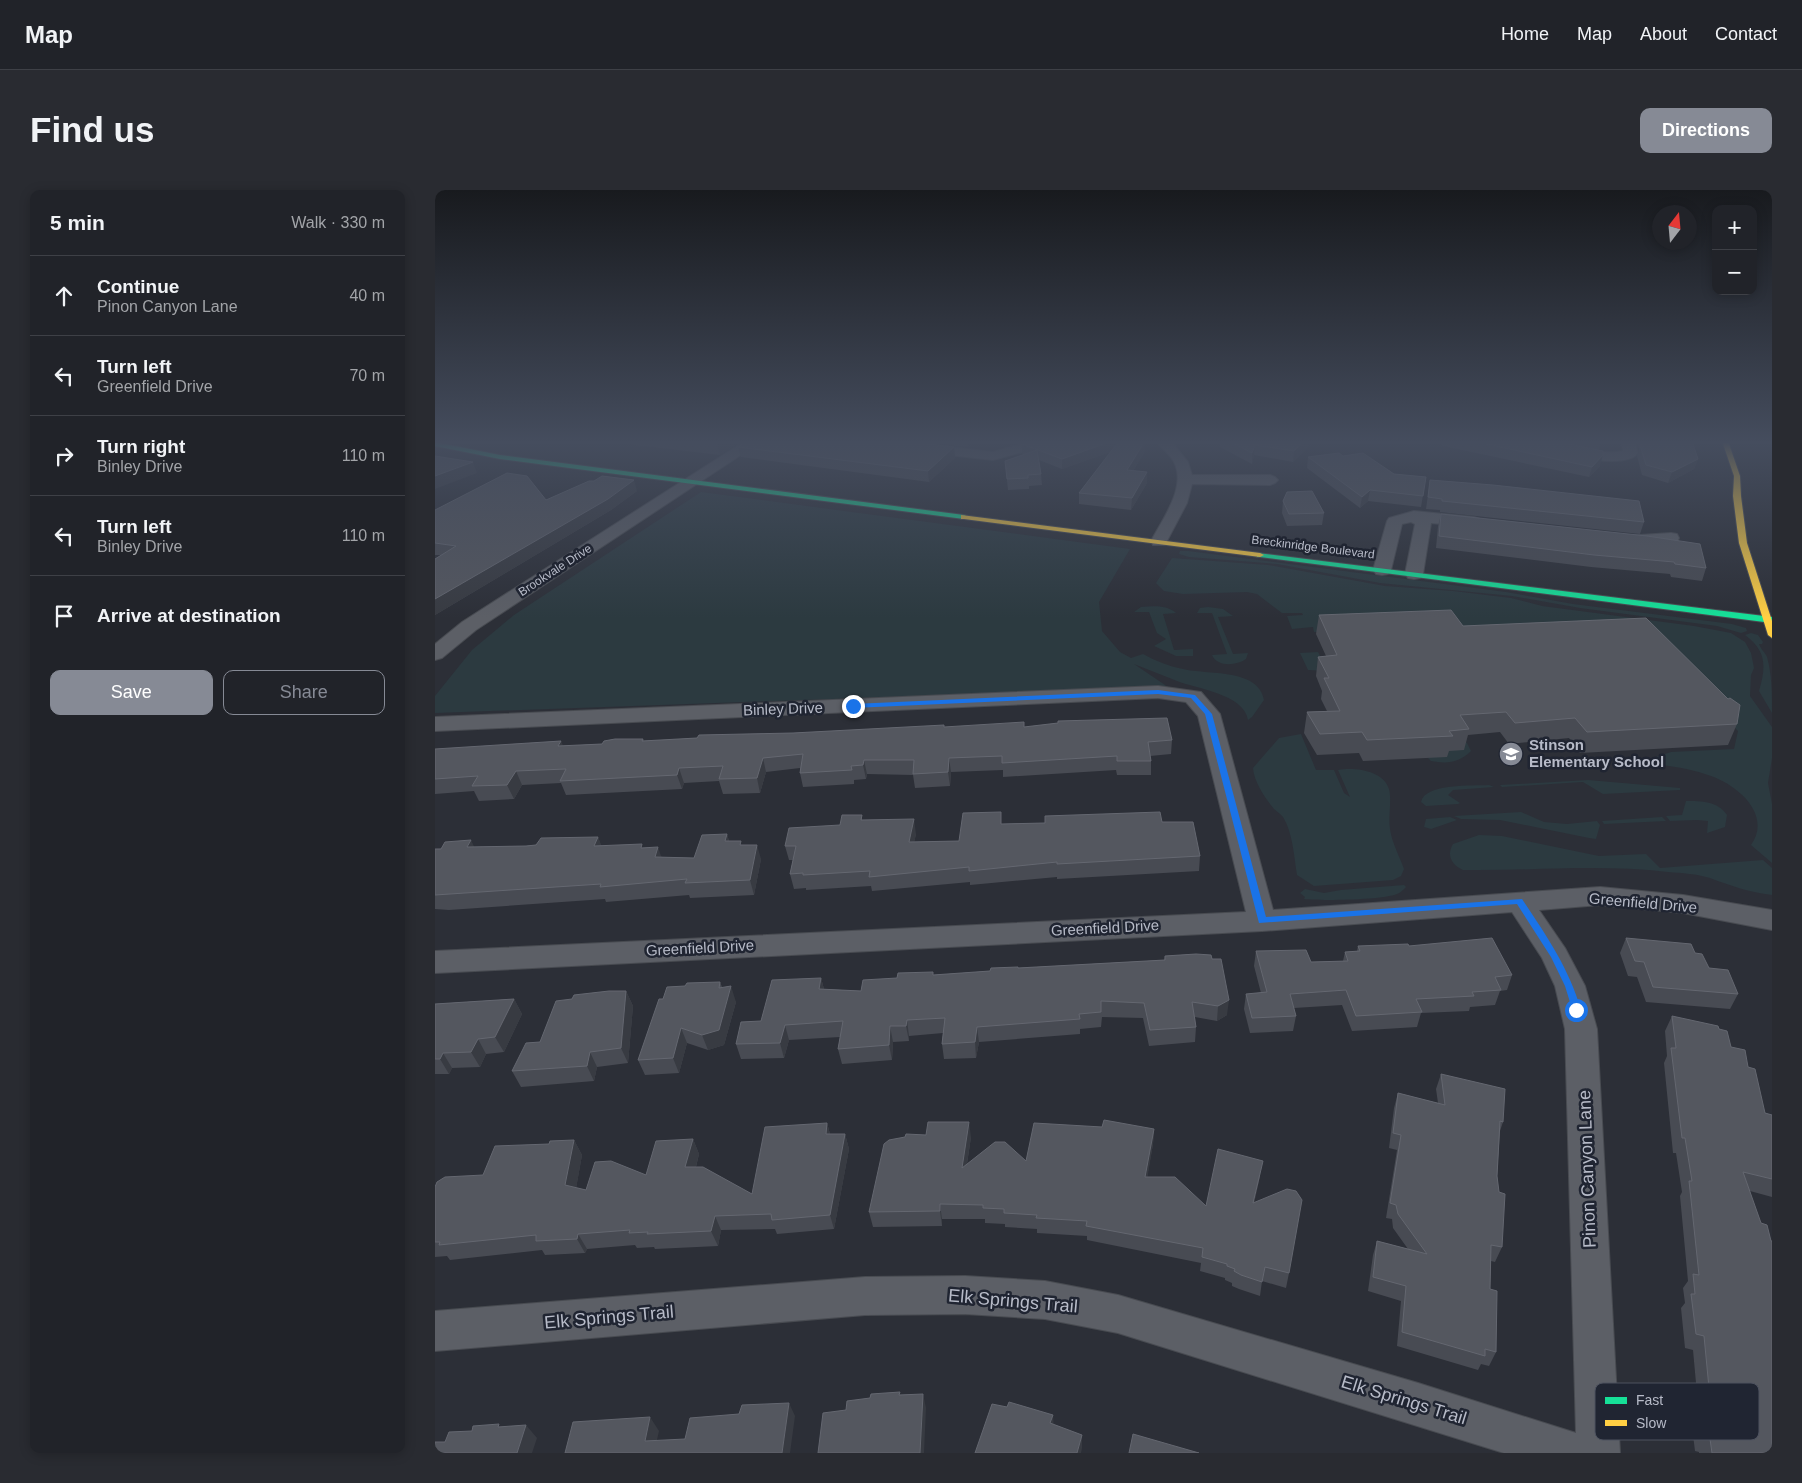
<!DOCTYPE html>
<meta charset="utf-8">
<style>
body{margin:0;font-family:Arial,sans-serif;background:#292b31;color:#f1f3f6}
.controls{position:absolute;right:15px;top:15px;display:grid;overflow:hidden;border-radius:10px;box-shadow:0 2px 12px #0003}
.controls button{width:45px;height:45px;display:grid;place-items:center;padding:0;border:0;border-bottom:1px solid #3e4046;background:#212329;color:#f1f3f6;font:25px sans-serif}
.compass{position:absolute;left:1217px;top:15px;width:45px;height:45px;border-radius:50%;background:#212329;box-shadow:0 2px 12px #0003;rotate:16deg}
.stop{position:absolute;width:15px;height:15px;margin:-11px;border:4px solid #1a73e8;border-radius:50%;background:#fff}
.stop.end{background:#1a73e8;border-color:#fff;box-shadow:0 1px 5px #0008}
.list{margin:0;padding:0;list-style:none}
h2{display:flex;justify-content:space-between;align-items:center;height:65px;margin:0;padding:0 20px;font-size:21px}
h2 small{font-size:16px;font-weight:400;color:#a2a4a8}
.list li{display:grid;grid-template-columns:32px 1fr auto;gap:15px;align-items:center;box-sizing:border-box;height:80px;padding:0 20px;border-top:1px solid #3e4046}
.list b{display:block;font-size:19px;white-space:nowrap}
.list p{margin:0;font-size:16px;white-space:nowrap;color:#a2a4a8}
.list em{font-size:16px;font-style:normal;color:#a2a4a8}
.actions{display:flex;gap:10px;padding:15px 20px}
.actions a{flex:1;padding:11px 0;border:1px solid #868a95;border-radius:10px;text-align:center;font-size:18px;color:#868a95}
.actions .main{background:#868a95;color:#fff}
.icon{flex:none;width:28px;height:28px;fill:none;stroke:currentColor;stroke-width:2;stroke-linecap:round;stroke-linejoin:round}
.map{position:relative;flex:none;width:1337px;height:1263px;overflow:hidden;border-radius:10px}
header{display:flex;align-items:center;gap:30px;box-sizing:border-box;height:70px;padding:0 25px;background:#212329;border-bottom:1px solid #3e4046}
header strong{font-size:24px}
nav{display:flex;gap:28px;margin-inline-start:auto;font-size:18px}
.intro{display:flex;align-items:center;justify-content:space-between;box-sizing:border-box;height:120px;padding:0 30px}
h1{margin:0;font-size:35px}
.button{padding:12px 22px;border-radius:10px;background:#868a95;color:#fff;font-size:18px;font-weight:700}
main{display:flex;gap:30px;padding:0 30px}
aside{flex:1;background:#212329;border-radius:10px;box-shadow:0 2px 12px #0003}
.map>svg:first-child{display:block}
</style>
<header>
<strong>Map</strong>
<nav><a>Home</a><a>Map</a><a>About</a><a>Contact</a></nav>
</header>
<div class="intro"><h1>Find us</h1><a class="button">Directions</a></div>
<main>
<aside>
<h2>5 min<small>Walk · 330 m</small></h2>
<ul class="list">
<li><svg class="icon" aria-label="ahead" viewBox="0 0 24 24"><path d="M12 20V5M6 11l6-6 6 6"/></svg><div><b>Continue</b><p>Pinon Canyon Lane</p></div><em>40 m</em></li>
<li><svg class="icon" aria-label="left" viewBox="0 0 24 24"><path d="M17 20v-9H6M10 6l-5 5 5 5"/></svg><div><b>Turn left</b><p>Greenfield Drive</p></div><em>70 m</em></li>
<li><svg class="icon" aria-label="right" viewBox="0 0 24 24"><path d="M7 20v-9h11M14 6l5 5-5 5"/></svg><div><b>Turn right</b><p>Binley Drive</p></div><em>110 m</em></li>
<li><svg class="icon" aria-label="left" viewBox="0 0 24 24"><path d="M17 20v-9H6M10 6l-5 5 5 5"/></svg><div><b>Turn left</b><p>Binley Drive</p></div><em>110 m</em></li>
<li><svg class="icon" aria-label="arrive" viewBox="0 0 24 24"><path d="M6 21V4h12l-3 4 3 4H6"/></svg><div><b>Arrive at destination</b></div></li>
</ul>
<div class="actions"><a class="main">Save</a><a>Share</a></div>
</aside>
<div class="map">
<svg width="1337" height="1263" viewBox="0 0 1337 1263">
<rect width="100%" height="100%" fill="#2c2f37"/>
<path fill="#2c3a40" d="M266 302 695 359 664 412 667 441 685 462 696 468 708 464C721 471 733 476 748 479 771 485 824 478 829 510L817 527 813 530C809 504 762 499 742 491 728 485 713 480 699 474L733 497 0 523V506L37 460 79 425Z
M745 361H753L1071 402 1138 414 1297 434 1311 438 1312 441 1306 443 1282 436 1145 418 1077 406 945 393 842 374 754 367 744 364Z
M737 368 833 375 950 396 1018 401 1076 408 1107 416 1259 436 1296 443 1310 452 1316 463 1319 478 1316 485 1315 506 1337 537V568L1333 593 1337 614V673L1316 655C1337 625 1304 596 1276 586 1260 580 1243 577 1226 575L1222 574 1218 568 1236 562 1299 559 1303 541 1209 444 1018 436 879 442 878 437 857 439 852 426 868 425 867 423H847L822 404 812 402 748 404 729 401 721 393Z
M706 417C718 416 732 415 741 423L728 424 739 460 758 459V466H741L719 456 731 449 722 443 714 422H699Z
M773 417 788 419 798 426 783 427 798 464 813 463 811 469C801 476 782 477 777 465L792 464 777 423H762L765 418Z
M1316 443 1323 445 1328 452 1327 454H1324C1326 460 1330 462 1332 467 1337 485 1337 503 1337 523L1324 501C1331 477 1332 461 1310 445Z
M883 462 893 481 873 480 865 463Z
M866 544 881 580H899L909 603 915 607 903 580C919 577 948 580 954 599 957 611 953 626 955 639 957 653 964 665 969 679L966 686 958 690 879 696 862 685C859 667 858 643 848 627 846 624 842 622 839 619 830 608 819 592 818 578L844 548Z
M1026 547 1032 553 1036 561C1024 573 1012 574 996 571L993 568 1009 562Z
M1153 590 1245 598V600L1168 604 1148 592 1067 597 1065 595Z
M1054 595 1059 597 1018 600 1013 605 1025 613 1023 614 991 616 986 612C990 593 1038 596 1054 595Z
M1251 611C1266 611 1283 611 1292 625L1290 637 1272 643 1273 631 1262 630 1235 631 1231 626 1247 625Z
M1086 622 1109 632 1132 634 1162 631 1165 635 1161 649 1154 648 1065 630 1026 629 1019 626Z
M1015 627 1022 630 996 639 989 637 991 629Z
M1227 627 1231 631 1169 634 1167 631Z
M1044 645 1067 646 1164 666 1211 664 1225 678 1328 670 1337 678V705C1314 702 1296 696 1275 688 1262 684 1247 683 1233 682 1165 674 1097 681 1028 680 1017 675 1011 666 1018 654Z
M969 695 971 697C968 700 965 703 962 704 948 710 885 711 869 709L870 707 865 703 870 699 889 703 906 700Z"/>
<g fill="none" stroke-linecap="round" stroke-linejoin="round">
<g stroke="#484b51" stroke-width="2">
<path id="street" d="M310 251H327L41 440 7 468 0 470V454L27 432Z
M417 251H465L558 262 596 251H620L618 254 558 270 424 255Z
M721 251H736L753 272 757 285H835L840 287 843 290 840 293 835 295 757 294 752 313 732 351 730 355H718L716 351C727 330 752 297 739 272 735 264 726 258 721 251Z
M1087 251C1096 251 1106 250 1115 252 1138 256 1164 266 1188 261L1186 251H1200L1203 263C1188 283 1115 260 1094 255Z
M979 321 1039 327 1045 329 1047 332 1045 335 1039 337 996 333 988 384 985 388 979 389 973 388 970 384 980 334 976 332 967 334 956 380 953 384 947 385 941 384 938 380 952 331 954 328Z
M1236 343 1242 344 1244 348 1242 352 1207 356 1190 354 1188 350 1190 346Z
M723 496 766 502 785 524 838 720 1165 697 1248 705 1337 720V740L1248 723 1165 715 1104 720 1130 758 1150 796 1162 839 1185 1263H1069L683 1143 610 1129 530 1124 430 1125 0 1161V1121L430 1087 530 1086 610 1091 683 1105 983 1193 1141 1243 1130 839 1120 796 1107 768 1077 722 827 741 0 783V761L811 722 763 526 751 512 723 508 0 541V527Z"/>
</g>
<g stroke="#484b51" stroke-width="2">
<path id="fast" d="M0 252 65 265 529 325 533 327 529 329 65 269 0 256Z
M822 363 1337 427V433L825 367H822Z"/>
</g>
<g stroke="#484b51" stroke-width="2">
<path id="slow" d="M1287 251H1293L1305 286 1306 306 1312 353 1337 431V448L1333 445 1304 353 1298 306 1299 286Z
M526 325 825 363 829 365 825 367 529 329H526Z"/>
</g>
<use href="#street" fill="#5c5f66" fill-rule="evenodd"/>
<use href="#fast" fill="#16e098" fill-rule="evenodd"/>
<use href="#slow" fill="#ffcf43" fill-rule="evenodd"/>
</g>
<path fill="#484b53" d="M183 251H306L285 265 184 253Z
M484 251H538L532 257Z
M785 251H874V256L858 272 819 265 817 274 785 257Z
M1002 251H1120L1165 276 1154 287 1008 256Z
M1121 251H1166L1164 260Z
M1202 251H1257L1263 269 1259 279 1233 293 1207 285 1202 266 1204 259Z
M587 254 710 261 698 281 712 293 696 320 644 314V303L675 262 627 279 604 270 606 284 607 295 594 296V299L573 300 570 271 588 265 587 264Z
M303 257H519L520 268 494 292 306 267Z
M908 266 959 284 991 287 986 317 933 311 925 318 872 278 873 267Z
M995 290 1209 332 1205 344 1005 322V320L991 319Z
M202 301 176 320 0 425V369L6 365H0V320Z
M848 311 889 323 887 335 852 336 847 323Z
M1006 324 1271 378 1267 391 1236 387 1235 384 1156 377 1001 358 1003 336Z
M884 425 1028 436 1302 534 1293 555 1145 563 1134 548 1074 554 1065 542 1033 545 1029 560 1014 561 1012 567 928 571 924 563 882 565 869 543 872 522 892 521 886 509 887 501 881 486 883 467 891 466 881 444Z
M509 537H589L737 550 736 564 715 566 716 571V585H682L681 580 568 587V580L516 582 515 596 480 598 478 585 432 584 431 589 419 590V594L368 597 365 583V578L331 582 325 603 288 604 284 591 249 593 247 599 131 605 126 593 87 595 79 609 44 611 39 601 0 604V559L128 556 167 554 208 549 209 551 358 543Z
M427 625V630L481 644 479 652 524 651 567 634 727 632 765 666 764 681 622 689V687L535 695V692L437 701 436 696 371 700V698L359 699 355 684 358 670H354L350 656 405 635Z
M292 644 294 651 307 655 326 669 319 705 255 708 254 705 171 712 170 709 14 720 0 719V659L39 657 91 656 163 647 166 656 208 658 227 667 259 668Z
M1191 748 1260 763 1274 778 1303 804 1295 819 1211 812 1202 787 1193 786 1185 763Z
M923 756H974L1077 785 1072 800 1065 801 1060 815 1035 817 1034 821 986 823 982 837 917 841 907 815 859 818 861 826 858 841 815 843 809 819 811 804 826 803 819 776 821 761 876 772 908 771 910 762 922 761Z
M761 764 792 825 782 831 760 827 761 837 760 852 714 856 708 828 667 827 666 837 645 839V844L544 852 541 868 509 869 507 854 508 843 474 846V851L458 852 457 870 407 874 403 859 405 847 354 850 349 868 306 869 301 854 326 831 386 788 389 799 426 801 499 785 555 781 583 778 729 770 730 766Z
M285 792 287 797 301 812 289 855 273 860 252 853 244 883 210 885 203 870 228 809 250 796Z
M191 801 198 816 193 873 162 877 159 891 86 897 77 881 105 852 137 809Z
M79 809 87 824 69 862 51 864 45 877 17 878 14 884H0V814Z
M1237 826 1284 839 1296 857 1313 877 1330 923 1337 925V1007L1315 1001 1337 1263H1264V1262L1260 1261 1257 1237 1260 1233 1257 1210 1262 1204 1258 1160 1250 1158 1246 1118 1250 1113 1248 1098 1253 1091 1245 1006 1247 1002 1241 963H1238L1229 873 1232 866 1230 841Z
M1006 884 1068 932 1065 941 1062 986 1067 1057 1060 1072 1056 1071 1055 1099 1061 1162 1054 1176 1046 1174 1043 1180 962 1156 966 1111 933 1101 938 1065 942 1051 973 1059 958 1038 957 1029 951 1028 962 960 954 958 959 918 963 903 1003 913 1001 899Z
M392 933 395 944H410L414 959 399 1039 342 1044 340 1039 286 1040 283 1056 220 1059 219 1057 202 1058 200 1055 152 1059 150 1063 110 1065 107 1060 15 1070 12 1066 0 1067V997L48 985 114 954 139 950 147 965 141 998 151 1000 211 985 258 949 264 964 261 977 317 1004Z
M667 937 719 939 718 954 712 987 771 1016 825 986 819 1013 854 1083 851 1098 827 1091 825 1106 804 1099 797 1096V1093L790 1090V1088L765 1081 766 1073 652 1050V1046L602 1043V1039L570 1037V1034L550 1033V1029H507V1036L438 1037 434 1022 536 947 532 974 591 971Z"/>
<path fill="#383b42" d="M287 251H306L285 265 282 254Z
M531 251H538L532 257Z
M677 251H686V258L627 279V269Z
M710 251V261L692 291V280Z
M869 251H874V256L858 272 859 261Z
M820 255 819 265 817 274V263Z
M519 257 520 268 494 292 493 281Z
M1168 265 1165 276 1154 287 1157 277Z
M1263 269 1259 279 1233 293 1237 282Z
M38 272 42 283 0 299V286Z
M712 282V293L696 320 697 308Z
M199 290 202 301 176 320 0 425V409Z
M935 300 933 311 925 318 927 307Z
M126 551 132 565 123 556Z
M328 568 331 582 325 603 322 588Z
M514 568 516 582 515 596 513 582Z
M429 570 432 584 431 589 428 575Z
M244 578 249 593 247 599 242 585Z
M81 581 87 595 79 609 72 595Z
M479 629 481 644 476 667 474 652Z
M292 644 296 659 290 651Z
M163 647 169 662 159 656Z
M36 650 43 665 32 657Z
M322 655 326 669 319 705 315 690Z
M223 657 228 672 220 667Z
M386 788 390 803 384 799Z
M296 796 301 812 289 855 273 860 267 845Z
M191 801 198 816 193 873 186 858Z
M79 809 87 824 69 862 60 847Z
M794 810 792 825 782 831 783 816Z
M472 830 474 846V851L471 836Z
M350 835 354 850 349 868 345 853Z
M455 836 458 852 457 870 454 855Z
M542 837 544 852 541 868 540 852Z
M246 838 252 853 244 883 238 868Z
M43 849 51 864 45 877 36 862Z
M155 862 162 877 159 891 152 876Z
M8 863 17 878 14 884 5 869Z
M534 932 536 947 529 993 527 978Z
M392 933 396 948 391 944Z
M719 939 718 954 710 1002V987Z
M410 944 414 959 399 1039 395 1025Z
M258 949 264 964 257 992 250 977Z
M139 950 147 965 139 1010 130 995Z
M828 971 825 986 816 1028 818 1013Z
M505 1014 507 1029V1036L505 1021Z
M280 1026 286 1040 283 1056 276 1041Z
M143 1044 152 1059 150 1063 142 1049Z
M488 1204 491 1218 489 1263H485Z
M354 1213 360 1226 355 1263H347Z
M618 1225 619 1239 615 1233Z
M215 1227 224 1241 219 1263 210 1251Z
M91 1235 102 1248 97 1263H82Z
M647 1245V1258L646 1263H642Z"/>
<path fill="#54575f" stroke="#646770" d="M255 251H287L282 254Z
M312 251H467L519 257 493 281 303 257Z
M595 251H677L627 269 587 254Z
M684 251H710L692 280 712 282 697 308 644 303Z
M794 251H869L859 261 820 255 817 263Z
M1038 251H1120L1168 261V265L1157 277Z
M1208 251H1257L1263 269 1237 282 1211 275 1205 255Z
M602 260 606 284 593 285V288L572 289 570 271Z
M904 263 908 266 928 263 959 284 991 287 988 306 935 300 927 307 873 267Z
M0 266 38 272 0 286Z
M72 283 92 286 111 310 154 291H159L167 286 199 290 173 309 0 409V369L21 356 0 353V320Z
M995 290 1058 295 1204 311 1209 332 1007 311V309L993 307Z
M877 301 889 323 854 324 848 311 852 302Z
M1006 324 1212 346 1265 354 1271 378 1240 374 1239 372 1159 365 1004 346Z
M1016 420 1028 436 1211 428 1293 509 1295 508 1305 515 1302 534 1152 542 1140 528 1080 533 1071 522 1025 525 1034 539 1014 541 1018 546 932 550 927 542 885 544 872 522 905 521 889 488H894L883 467 902 465 884 425Z
M732 528 737 550 713 552 716 571H682V566L567 573V566L514 568 513 582 478 584 479 570H429L428 575 416 576 417 580 365 583 368 564 328 568 322 588 284 589 288 576 244 578 242 585 125 591 131 579 81 581 72 595 37 596 43 586 0 589V559L126 551 123 556 167 554 169 551 180 549H208L207 551 262 548 264 545 358 543 509 535V537L589 532V537L623 533V531Z
M566 622V634L610 633V626L725 622 727 632H758L765 666 622 674V672L534 681V677L434 687 435 681 368 685V683L355 684 361 656H350L354 638 405 635 407 625H427L426 630 479 629 474 652 524 651 528 623Z
M292 644 290 651H306L305 655H322L315 690 250 693 252 689 165 697 166 694 0 705V659H6L10 652 36 650 32 657 91 656 101 655 106 648 163 647 159 656 207 654 206 658 223 657 220 667 259 668 267 645Z
M1057 748 1077 785 1060 787 1066 800 1037 802 1039 806 981 809 987 822 921 826 911 800 855 804 861 826 817 828 811 804 832 802 821 761 871 760 876 772 913 771 910 762 925 761 923 756 973 754 974 756Z
M1191 748 1256 754 1260 763 1267 764 1274 778 1293 780 1303 804 1218 797 1209 772 1200 771Z
M761 764 776 765 777 769H786L794 810 783 816 757 812 761 837 715 840 709 813 666 811V822L644 824 645 829 542 837 540 852 507 854 510 828 472 830 471 836H455L454 855 403 859 408 831 350 835 345 853 301 854 306 832 326 831 337 790 386 788 384 799 426 801 428 790 462 788 463 783 498 782V785L555 781 556 778 583 777V778L730 770V766Z
M285 792 284 798 296 796 284 840 267 845 246 838 238 868 203 870 224 809H228L232 797 250 796 252 793Z
M174 801H191L186 858 155 862 152 876 77 881 91 853 105 852 121 811 137 809 139 805Z
M79 809 60 847 43 849 36 862 8 863 5 869H0V814Z
M1237 826 1283 836 1284 839 1292 841 1296 857 1310 860 1313 877 1320 879 1330 923 1337 925V989L1308 982 1326 1033 1332 1035 1336 1051H1337V1263H1277L1275 1249 1271 1248 1269 1223 1272 1225 1268 1196 1274 1198 1269 1146 1261 1144 1256 1104H1260L1258 1084 1264 1085 1254 991H1257L1250 948H1247L1236 858H1241Z
M1006 884 1070 899 1068 932 1065 931 1062 986 1064 1002 1070 1004 1067 1057 1056 1055 1055 1099 1062 1101 1061 1162 1050 1159V1166L967 1142 971 1096 938 1087 942 1051 992 1064 963 1024 961 1015 955 1013 966 945 958 943 963 903 1010 915Z
M669 930 719 939 710 987H740L771 1016 783 959 828 971 818 1013 852 999 861 1001 867 1010 854 1083 830 1077 827 1092 806 1085 799 1081 800 1079 792 1076V1074L767 1067 768 1058 651 1036 652 1031 601 1028 602 1025 569 1023V1019L548 1018V1015L505 1014V1021L434 1022 449 954 454 950 470 947 471 944 491 945 493 932H534L527 978 560 952H570L591 971 599 933 667 937Z
M392 933 391 944H410L395 1025 337 1030 336 1024 280 1026 276 1041 212 1044 213 1042 194 1043 195 1040 143 1044 142 1049 101 1051V1045L4 1055 5 1052H0V997L2 992 10 987 48 985 60 956 114 954 115 951 139 950 130 995 151 1000 160 972 176 971 211 985 221 951 258 949 250 977H268L317 1004 330 937Z
M465 1202 464 1205 488 1204 485 1263H383L388 1223 411 1220 412 1211 435 1208 436 1204Z
M574 1212 618 1225 615 1233 647 1245 642 1263H540L557 1214 572 1217Z
M354 1213 347 1263H130L138 1232 215 1227 210 1251 250 1249 255 1228 304 1224 307 1215Z
M64 1234 63 1237 91 1235 82 1263H0V1252H10L14 1242 37 1241 38 1236Z
M698 1244 764 1263H694Z"/>
<linearGradient id="sky" x2="0" y2="1"><stop stop-color="#181a1e"/><stop offset="0.59" stop-color="#454d5e"/><stop offset="1" stop-color="#454d5e" stop-opacity="0"/></linearGradient>
<rect width="1337" height="428" fill="url(#sky)"/>
<path fill="#1a73e8" d="M723 500 760 505 777 524 831 727 1087 709C1111 745 1134 778 1146 820L1145 822H1138L1130 796 1116 767 1082 714 824 733 770 524 756 508 723 504 418 518 414 516 418 514Z"/>
<defs>
<g id="school-disc" transform="scale(1.25)"><circle r="9.5" fill="#868a95" stroke="#202532"/><path d="M0-5L7-2L0 1L-7-2ZM-4 1L0 2.5L4 1V4Q0 6-4 4Z" fill="#fff"/></g>
</defs>
<g fill-rule="evenodd">
<use href="#school-disc" x="1076" y="564"/>
</g>
<g text-anchor="middle" stroke-width="5" stroke-linejoin="round" paint-order="stroke">
<g font-size="12" fill="#b7bbc8" stroke="#202532">
<text transform="translate(878 357) rotate(7)" y="4">Breckinridge Boulevard</text>
<text transform="translate(120 380) rotate(-33)" y="4">Brookvale Drive</text>
</g>
<g font-size="15" fill="#b7bbc8" stroke="#202532">
<text transform="translate(348 519) rotate(-2)" y="5">Binley Drive</text>
<text transform="translate(1208 713) rotate(5)" y="5">Greenfield Drive</text>
<text transform="translate(670 738) rotate(-3)" y="5">Greenfield Drive</text>
<text transform="translate(265 758) rotate(-3)" y="5">Greenfield Drive</text>
</g>
<g font-size="15" font-weight="bold" fill="#b7bbc8" stroke="#202532" text-anchor="start">
<text x="1094" y="560">Stinson<tspan x="1094" dy="17">Elementary School</tspan></text>
</g>
<g font-size="18" fill="#b7bbc8" stroke="#202532">
<text transform="translate(1152 979) rotate(-92)" y="6">Pinon Canyon Lane</text>
<text transform="translate(578 1111) rotate(5)" y="6">Elk Springs Trail</text>
<text transform="translate(174 1127) rotate(-5)" y="6">Elk Springs Trail</text>
<text transform="translate(969 1210) rotate(17)" y="6">Elk Springs Trail</text>
</g>
</g>
<rect x="1160" y="1193" width="164" height="57" rx="8" fill="#202532" stroke="#4d525f" stroke-width="1"/>
<rect x="1170" y="1207" width="22" height="7" fill="#16e098"/>
<rect x="1170" y="1230" width="22" height="6" fill="#ffcf43"/>
<g font-size="14" fill="#b7bbc8">
<text x="1201" y="1215">Fast</text>
<text x="1201" y="1238">Slow</text>
</g>
</svg>
<div class="controls">
<button>+</button>
<button>−</button>
</div>
<svg class="compass" viewBox="-18 -18 36 36"><path d="M0-13l5 13h-10z" fill="#e53935"/><path d="M0 13l5-13h-10z" fill="#a2a4a8"/></svg>
<div class="stop" style="left:1141px;top:820px"></div>
<div class="stop end" style="left:418px;top:516px"></div>
</div>
</main>
